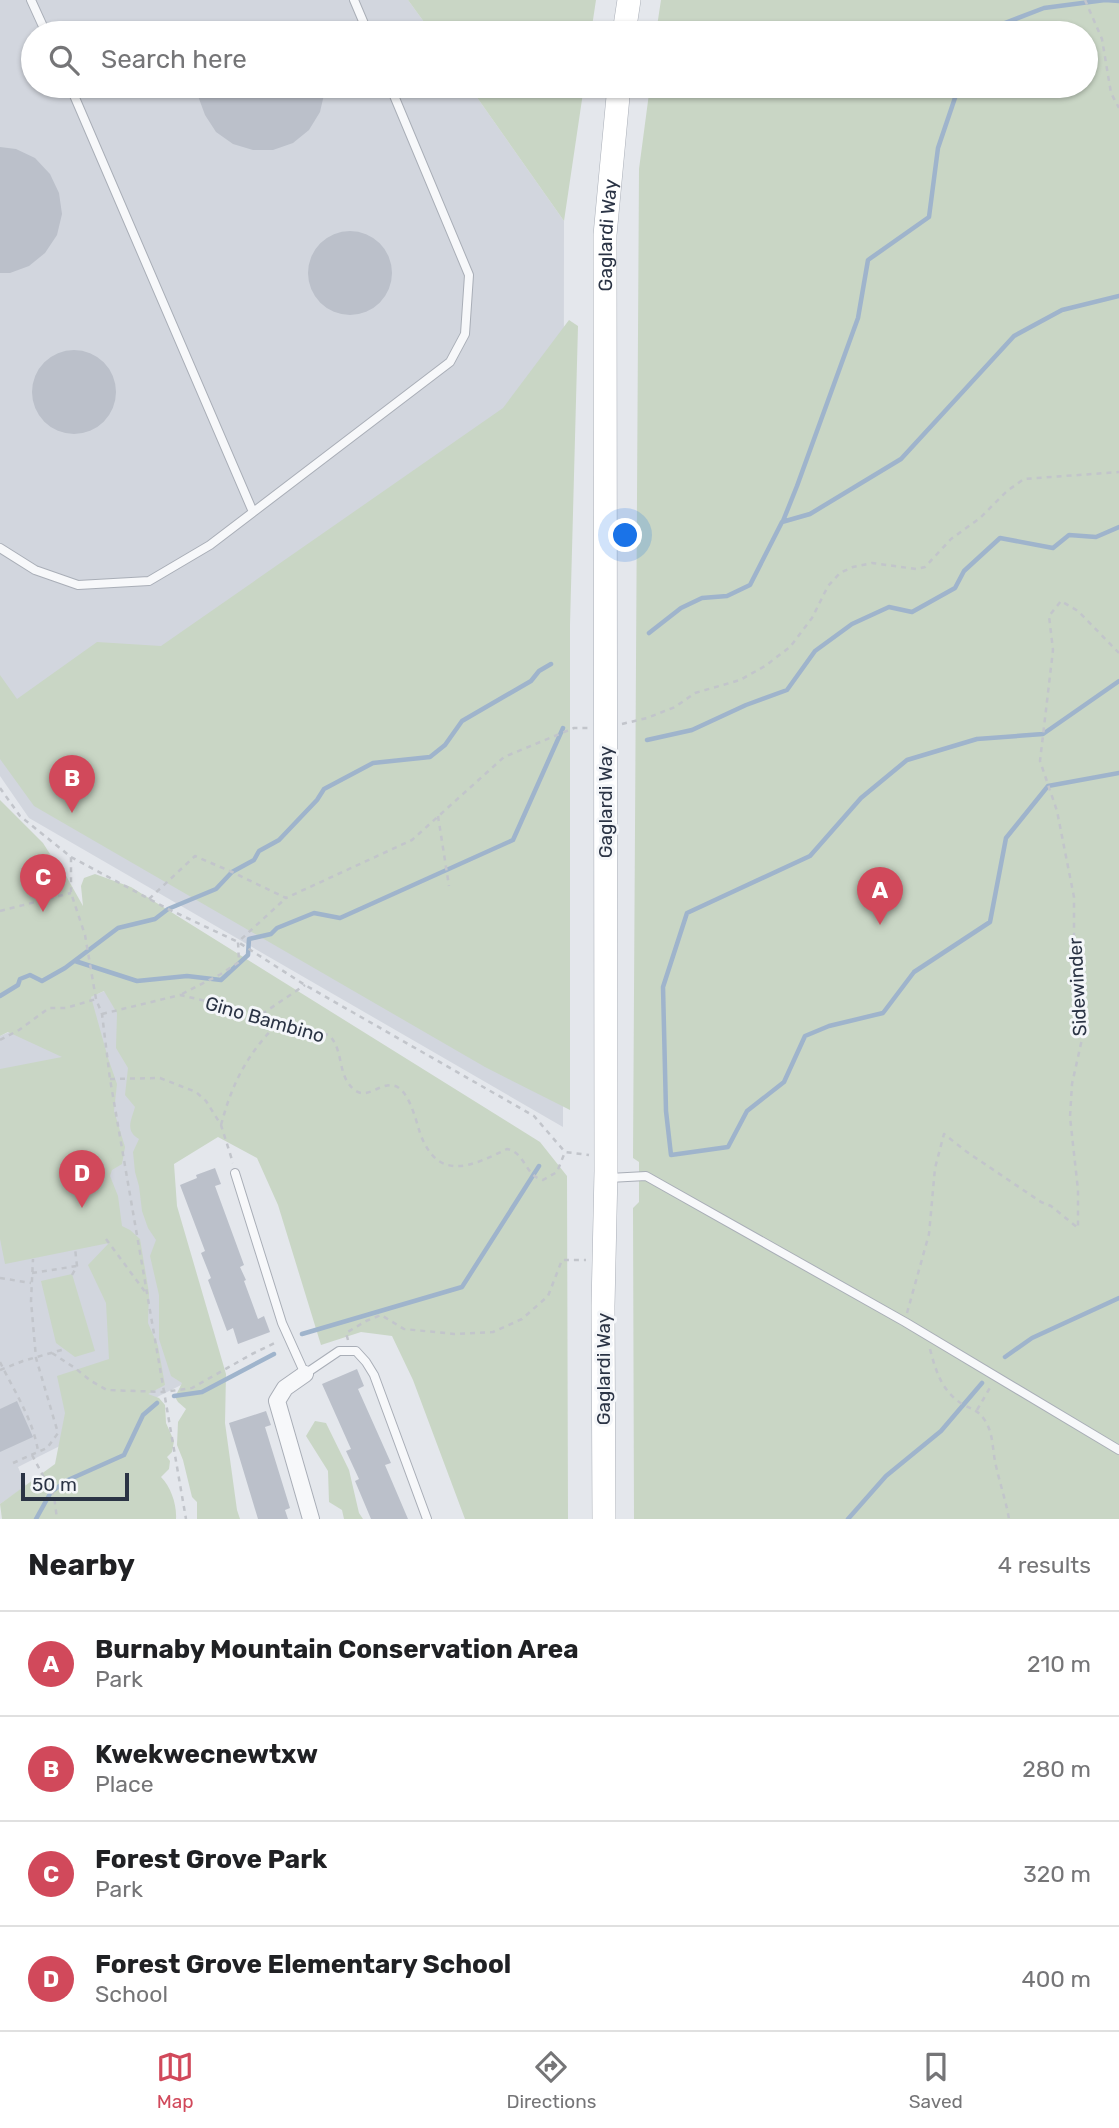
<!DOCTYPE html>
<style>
body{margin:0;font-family:Rubik,sans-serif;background:#f6f6f6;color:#202124}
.scale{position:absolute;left:21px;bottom:18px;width:108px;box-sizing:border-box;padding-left:7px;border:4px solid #2b3445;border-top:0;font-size:19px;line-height:24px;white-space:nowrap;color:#2b3445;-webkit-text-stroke:5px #f4f6f9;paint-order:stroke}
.you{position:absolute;left:626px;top:536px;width:24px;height:24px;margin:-18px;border:5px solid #fff;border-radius:50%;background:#1a73e8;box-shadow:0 0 0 10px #1a73e833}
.badge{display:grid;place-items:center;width:46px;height:46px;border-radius:50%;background:#d1495b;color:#fff;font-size:23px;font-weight:700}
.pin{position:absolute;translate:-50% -58px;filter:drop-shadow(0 2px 4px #0008)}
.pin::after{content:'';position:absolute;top:37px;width:24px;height:21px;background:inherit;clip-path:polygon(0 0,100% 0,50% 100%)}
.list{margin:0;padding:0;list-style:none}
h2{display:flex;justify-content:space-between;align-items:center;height:91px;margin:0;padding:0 28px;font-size:30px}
h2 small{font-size:23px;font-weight:400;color:#757577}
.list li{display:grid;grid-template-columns:46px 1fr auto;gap:21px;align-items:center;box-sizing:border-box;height:105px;padding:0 28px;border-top:2px solid #e0e0e0}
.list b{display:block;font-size:26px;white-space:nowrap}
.list p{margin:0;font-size:23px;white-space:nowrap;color:#757577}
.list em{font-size:23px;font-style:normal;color:#757577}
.icon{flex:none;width:38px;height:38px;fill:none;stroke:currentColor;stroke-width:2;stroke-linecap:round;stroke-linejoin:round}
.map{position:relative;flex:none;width:1119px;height:1519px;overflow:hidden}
.search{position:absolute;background:#fff;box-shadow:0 2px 5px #0004;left:21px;right:21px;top:21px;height:77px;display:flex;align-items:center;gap:18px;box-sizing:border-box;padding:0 24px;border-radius:38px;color:#757577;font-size:26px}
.sheet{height:511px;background:#fff}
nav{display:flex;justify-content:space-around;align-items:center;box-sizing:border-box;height:98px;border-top:2px solid #e0e0e0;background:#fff;font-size:19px;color:#757577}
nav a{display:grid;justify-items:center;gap:4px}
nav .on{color:#d1495b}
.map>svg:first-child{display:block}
</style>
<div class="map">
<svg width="1119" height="1519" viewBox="0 0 1119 1519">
<rect width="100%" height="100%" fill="#e4e7ec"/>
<path fill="#d2d6de" d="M0 0H408L432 33H33V86H469L564 221 563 1127 29 818 0 776Z
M130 980 189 1381 18 1467 26 1486 0 1504V1036Z"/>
<path fill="#c9d6c5" d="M408 0H596L591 33H432Z
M661 0H1119V1519H634L633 1208 639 1202V1162L633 1158 639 169 650 86H1086V33H656Z
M469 86H584L564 221Z
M569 320 578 326 570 625V1110L485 1067 34 806 0 759V675L17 699 97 642 161 646 503 408Z
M0 800 43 843 62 873 65 874 83 906 81 886 84 878 95 874 131 887 540 1142 567 1176 568 1519H465L413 1380 392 1336 361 1332 321 1345 278 1205 257 1158 218 1137 174 1164 177 1206 226 1374 225 1423 237 1510 240 1519H197V1502L192 1497 183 1460 177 1445 178 1422 186 1409 178 1402 175 1397 182 1383 171 1376 159 1339V1295L150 1256 156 1240 148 1228 142 1211 139 1186 135 1172 133 1152 139 1139C125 1131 131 1121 135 1107L125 1095 128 1068 116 1048 117 1013 104 991 91 997 108 1058 117 1084 114 1111 125 1147 122 1164 112 1170 110 1176 118 1196 122 1226 130 1230 140 1239 149 1293 148 1323 158 1346 165 1385 148 1394 159 1398 165 1405 166 1423 174 1441 172 1452 167 1457 170 1461 169 1469 161 1477C171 1487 177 1505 176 1519H2L0 1504 55 1464 65 1413 57 1376 109 1359 106 1303 88 1265 109 1243 5 1264 0 1239V1069L62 1057 8 1032 0 1036Z
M72 1274 95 1351 75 1357 56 1343 41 1281Z
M315 1421 326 1423 349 1470 359 1513 363 1519H344L342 1510 329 1502 328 1471 306 1436Z"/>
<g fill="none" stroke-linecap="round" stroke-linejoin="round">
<path stroke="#9fb4cc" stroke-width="4.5" d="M989 33 992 28 1044 8 1105 0 1119 1
M783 521 797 486 858 318 868 260 929 217 938 148 959 86
M649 633 681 608 702 598 727 596 750 585 782 522 810 514 901 459 1014 336 1062 310 1119 296
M1119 681 1043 734 977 739 907 760 861 798 810 856 687 913 663 987 666 1111 671 1155 728 1147 747 1111 784 1082 805 1036 829 1026 883 1013 914 972 990 922 1006 838 1048 786 1119 773
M647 740 692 730 746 705 787 690 815 651 852 624 889 607 912 612 955 588 964 571 1000 538 1053 548 1069 535 1096 537 1119 527
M75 961 137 981 187 976 221 980 248 955 249 939 271 934 277 928 314 913 340 918 513 840 563 728
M0 996 18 985 20 979 30 975 42 981 65 968 118 928 155 919 168 909 216 889 232 872 254 860 259 851 279 840 317 800 324 789 373 763 430 757 445 745 462 721 531 681 539 671 551 664
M302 1334 462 1287 539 1166
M1005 1357 1032 1338 1119 1298
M174 1396 202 1392 274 1354
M36 1519 51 1492 68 1480 124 1455 143 1415 157 1403
M848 1519 886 1476 941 1431 982 1383"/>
</g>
<path fill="#bbc0ca" d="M199 86H326L320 112 309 130 293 143 273 150H253L233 144 216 132 205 115 198 96Z
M0 147 16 149 35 158 50 174 59 193 62 214 57 235 45 253 29 266 10 273H0Z
M308 273a42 42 0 1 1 84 0a42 42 0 1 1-84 0Z
M32 392a42 42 0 1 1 84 0a42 42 0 1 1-84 0Z
M215 1168 221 1184 215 1186 244 1265 240 1267 246 1280 244 1281 258 1319 264 1316 270 1332 238 1344 233 1328 227 1331 208 1280 211 1278 201 1253 205 1251 180 1185 197 1178 196 1175Z
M357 1369 364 1386 358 1389 391 1463 385 1465 408 1519H371L355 1481 359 1479 346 1451 351 1449 322 1384Z
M17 1401 33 1437 0 1452V1409Z
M266 1411 271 1425 265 1427 290 1508 285 1510 288 1519H258L229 1423Z"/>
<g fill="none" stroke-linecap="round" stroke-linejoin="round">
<g stroke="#a9aeb7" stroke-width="10">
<path id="service" d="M31 0 46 33
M354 0 368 33
M70 86 253 512
M0 548 35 570 78 585 149 581 210 545 450 362 465 334 469 275 390 86
M235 1173 282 1323 305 1374 339 1351H356L366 1362 374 1375 427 1519
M609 1178 646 1176 905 1322 1119 1450"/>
</g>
<g stroke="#a9aeb7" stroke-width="18">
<path id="minor" d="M305 1374 285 1388 277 1401 311 1519"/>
</g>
<g stroke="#a9aeb7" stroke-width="24">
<g id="secondary">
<path d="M624 33 629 0"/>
<path id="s1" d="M604 1519 603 1306 606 1171 605 235 619 86"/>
</g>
</g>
<path stroke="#c2c5cb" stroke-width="2.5" stroke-dasharray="5 5" stroke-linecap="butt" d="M1085 0 1102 39 1111 93 1119 108
M622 724 647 718 675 707 695 693 740 680 765 666 790 647 812 618 828 586 840 573 853 567 872 563 916 569 925 567 951 539 980 518 1007 491 1024 479 1119 472
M0 788 20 816 71 857V893L85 935 96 999 102 1014 110 1079 186 1519
M438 816 449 886
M71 857 168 909 238 942 305 985 534 1116 565 1152 589 1155
M149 899 195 856 232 872 286 898 412 840 504 757 574 728H588
M0 911 71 893
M182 994 221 974 239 962 238 942 286 898
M102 1014 180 995 262 1014 276 1025 329 1035C345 1051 336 1077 356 1091 371 1101 388 1072 404 1093 412 1104 416 1120 420 1133 438 1183 472 1166 507 1149 525 1152 525 1176 543 1180L557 1172 565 1152
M262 1014 305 985
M0 1040 19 1030 49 1008H66L96 999
M110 1079 160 1078 196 1092 206 1101 221 1125 233 1163
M221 1125C232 1084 246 1056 276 1025
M106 1239 146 1293
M32 1273 77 1266
M72 1275 77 1266 75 1248
M0 1278 31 1283
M907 1313 929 1234 935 1168 944 1134 967 1152 1041 1202 1051 1206 1078 1228V1190L1070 1117 1072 1084 1082 1039 1074 975V897L1057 811 1040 761 1053 650 1049 616 1061 601 1078 611 1119 653
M348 1340 346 1333 366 1321 381 1315 404 1329 454 1334 493 1332 522 1319 548 1296 562 1260H586
M930 1349C936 1372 942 1391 962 1404 971 1409 978 1410 984 1419 994 1433 992 1450 996 1466 1000 1484 1006 1501 1009 1519
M52 1353 75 1368 91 1381 107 1390 164 1392 192 1388 252 1354 277 1342
M0 1362C14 1391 33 1419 38 1451
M0 1370 23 1361 65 1349
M977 1410 991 1386
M32 1455 54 1496 57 1519
M13 1463 47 1448 58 1433 36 1358 31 1301 33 1259"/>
<use href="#service" stroke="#f7f8fa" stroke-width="8"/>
<use href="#minor" stroke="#f7f8fa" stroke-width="16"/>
<use href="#secondary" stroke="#fff" stroke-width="23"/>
</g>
<g text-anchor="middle" stroke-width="6" stroke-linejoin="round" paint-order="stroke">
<g font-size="19" fill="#2b3445" stroke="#f4f6f9">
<text dy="7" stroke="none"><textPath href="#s1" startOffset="1284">Gaglardi Way</textPath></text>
<text transform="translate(605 802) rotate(-90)" y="7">Gaglardi Way</text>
<text transform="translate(1077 987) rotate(-93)" y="7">Sidewinder</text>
<text transform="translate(265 1019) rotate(16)" y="7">Gino Bambino</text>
<text transform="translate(603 1369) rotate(-90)" y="7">Gaglardi Way</text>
</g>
</g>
</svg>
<div class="scale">50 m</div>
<div class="you"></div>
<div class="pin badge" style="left:880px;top:925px">A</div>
<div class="pin badge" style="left:72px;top:813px">B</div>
<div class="pin badge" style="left:43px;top:912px">C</div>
<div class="pin badge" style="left:82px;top:1208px">D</div>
<div class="search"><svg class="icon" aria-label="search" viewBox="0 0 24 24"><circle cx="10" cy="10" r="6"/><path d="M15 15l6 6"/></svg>Search here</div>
</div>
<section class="sheet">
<h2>Nearby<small>4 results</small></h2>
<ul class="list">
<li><span class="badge">A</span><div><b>Burnaby Mountain Conservation Area</b><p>Park</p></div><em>210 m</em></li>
<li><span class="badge">B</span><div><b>Kwekwecnewtxw</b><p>Place</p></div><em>280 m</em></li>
<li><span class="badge">C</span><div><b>Forest Grove Park</b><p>Park</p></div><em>320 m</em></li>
<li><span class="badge">D</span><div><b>Forest Grove Elementary School</b><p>School</p></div><em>400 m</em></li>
</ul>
</section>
<nav>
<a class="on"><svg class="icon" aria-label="map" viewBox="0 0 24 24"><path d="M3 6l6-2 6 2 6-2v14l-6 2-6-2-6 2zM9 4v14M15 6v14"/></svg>Map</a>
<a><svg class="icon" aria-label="directions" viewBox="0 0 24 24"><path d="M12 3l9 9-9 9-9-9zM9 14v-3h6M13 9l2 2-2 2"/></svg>Directions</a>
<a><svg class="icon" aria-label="saved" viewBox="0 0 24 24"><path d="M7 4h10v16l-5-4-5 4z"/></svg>Saved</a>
</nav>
